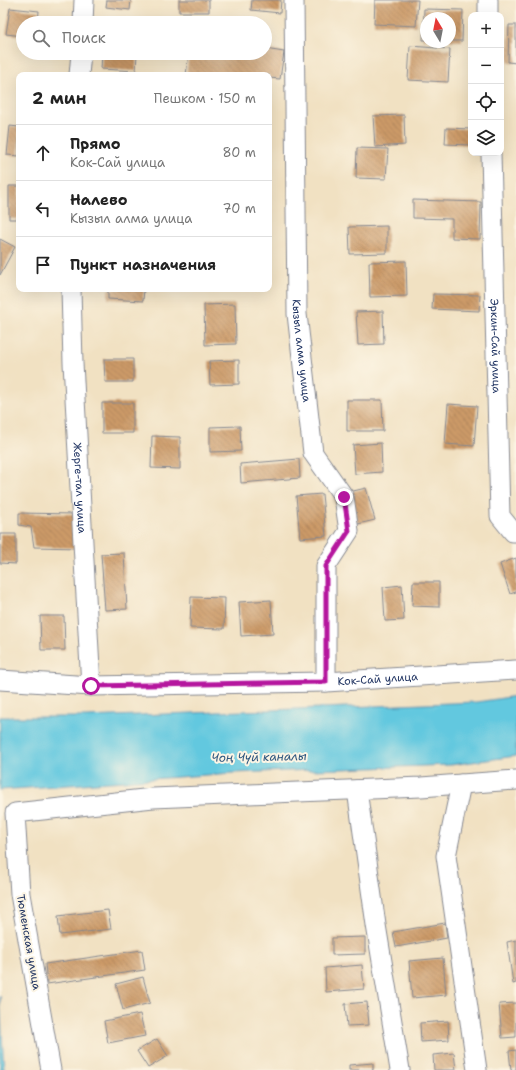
<!DOCTYPE html>
<html lang="ru">
<meta charset="utf-8">
<style>
body{margin:0;font-family:"Shantell Sans",sans-serif;background:#f2f2f2;color:#222}
.controls{position:absolute;right:12px;top:12px;display:grid;overflow:hidden;border-radius:8px;box-shadow:0 4px 16px #0002}
.controls button{width:36px;height:36px;display:grid;place-items:center;padding:0;border:0;border-bottom:1px solid #e0e0e0;background:#fff;color:#222;font:20px sans-serif}
.compass{position:absolute;left:420px;top:12px;width:36px;height:36px;border-radius:50%;background:#fff;box-shadow:0 4px 16px #0002;rotate:350deg}
.stop{position:absolute;width:12px;height:12px;margin:-9px;border:3px solid #b5179e;border-radius:50%;background:#fff}
.stop.end{background:#b5179e;border-color:#fff;box-shadow:0 1px 4px #0008}
.list{margin:0;padding:0;list-style:none}
h2{display:flex;justify-content:space-between;align-items:center;height:52px;margin:0;padding:0 16px;font-size:17px}
h2 small{font-size:13px;font-weight:400;color:#767676}
.list li{display:grid;grid-template-columns:26px 1fr auto;gap:12px;align-items:center;box-sizing:border-box;height:56px;padding:0 16px;border-top:1px solid #e0e0e0}
.list b{display:block;font-size:15px;white-space:nowrap}
.list p{margin:0;font-size:13px;white-space:nowrap;color:#767676}
.list em{font-size:13px;font-style:normal;color:#767676}
.icon{flex:none;width:22px;height:22px;fill:none;stroke:currentColor;stroke-width:2;stroke-linecap:round;stroke-linejoin:round}
.map{position:relative;flex:none;width:516px;height:1070px;overflow:hidden}
.search{position:absolute;background:#fff;box-shadow:0 4px 16px #0002;left:16px;top:16px;width:256px;height:44px;display:flex;align-items:center;gap:10px;box-sizing:border-box;padding:0 14px;border-radius:22px;color:#767676;font-size:15px}
.panel{position:absolute;background:#fff;box-shadow:0 4px 16px #0002;left:16px;top:72px;width:256px;height:220px;border-radius:8px}
.map>svg:first-child{display:block}
</style>
<div class="map">
<svg width="516" height="1070" viewBox="0 0 516 1070">
<defs>
<pattern id="building-back-hatch" width="6" height="6" patternUnits="userSpaceOnUse"><rect width="6" height="6" fill="#cc9a68"/><path d="M-1 5l2 2M0 0l6 6M5-1l2 2" fill="none" stroke="#a57e59"/></pattern>
</defs>
<rect width="100%" height="100%" fill="#fcf5e5"/>
<filter id="ink" filterUnits="userSpaceOnUse"><feTurbulence type="fractalNoise" baseFrequency=".025" numOctaves="2"/><feDisplacementMap in="SourceGraphic" scale="8" xChannelSelector="R" yChannelSelector="G"/><feConvolveMatrix kernelMatrix="1 2 1 2 8 2 1 2 1" color-interpolation-filters="sRGB"/></filter>
<filter id="wash" filterUnits="userSpaceOnUse"><feTurbulence type="fractalNoise" baseFrequency=".012" numOctaves="4" result="noise"/><feDisplacementMap in="SourceGraphic" scale="16" xChannelSelector="R" yChannelSelector="G"/><feGaussianBlur stdDeviation="0.9" result="paint"/><feColorMatrix in="noise" values="0 0 0 0 0 0 0 0 0 0 0 0 0 0 0 0 0 1.4 0 .05"/><feComposite in="paint" operator="in"/></filter>
<g filter="url(#wash)">
<rect width="100%" height="100%" fill="#f1e1c2"/>
<path fill="#62c8df" stroke="#3e7c9e" d="M516 696V756L450 765 233 773 0 790V717H87L477 702Z
M0 996 4 1070H0Z"/>
<g id="blocks">
<path fill="url(#building-back-hatch)" d="M107 0H131L130 10 106 7Z
M179 0H209V12H179Z
M252 0H281L280 13 251 10Z
M375 0H418L416 26 374 24Z
M10 8 39 11 38 23H23V36L6 34Z
M424 9 463 10 462 41H450V18H426V40H423Z
M509 25H516V63L508 62Z
M410 46 450 49 448 82 408 80Z
M265 49 284 52 280 79 269 78V75H186L189 53H265Z
M102 53H137L136 71 101 69Z
M404 115 405 145 375 147 373 116Z
M10 126 19 127V156L7 155Z
M446 128 471 129V145L445 144Z
M357 148 388 149 386 179 356 178Z
M9 186H19V219H9Z
M413 200 481 202 480 239 452 238V219L413 218Z
M387 226V253L350 254 349 227Z
M0 239 15 247 0 275Z
M406 261 407 296 370 297 369 262Z
M108 289H144L143 301 108 299Z
M433 294 480 295 479 311 432 309Z
M235 304 236 344 205 345 204 305Z
M383 311 384 344 358 345 356 312Z
M104 359H133V382H105Z
M239 360V384L210 385 209 361Z
M347 400H382L383 431H347Z
M102 403H133V433H102Z
M448 404 477 406 474 446 445 444Z
M240 426 241 451 210 452V427Z
M152 436 180 437V469L151 468Z
M381 443 382 472 355 474 353 445Z
M299 459 300 478 241 483 240 464Z
M366 488 375 520 358 524 349 492Z
M322 494 326 536 300 538 296 496Z
M19 513 74 514 79 548 34 547 31 527 19 525Z
M0 534H16V564L0 563Z
M124 553 127 609 105 610 101 554Z
M516 558V592L510 594 500 564Z
M413 582H439V607L412 606Z
M402 585 404 620 385 621 383 587Z
M191 597 225 598 224 629 190 628Z
M271 600 273 634 241 636 239 602Z
M40 616H64L65 650H41Z
M108 910 111 929 60 935 58 916Z
M445 923 447 938 396 947 393 932Z
M365 937V954L332 955V938Z
M516 940V983L513 984 507 942Z
M142 950 145 970 47 984 45 964Z
M443 958 446 995 412 998 409 961Z
M362 965 364 989 326 992 325 968Z
M143 977 150 1003 123 1010 116 984Z
M367 1002 369 1025 347 1026 345 1004Z
M516 1003V1037L502 1038 499 1004Z
M140 1014 145 1036 108 1043 104 1021Z
M448 1021 449 1040 421 1042 420 1023Z
M157 1039 168 1056 148 1068 137 1051Z
M516 1050V1070H511L509 1051Z
M454 1053 456 1070H434L433 1055Z
M373 1063V1070H349V1065Z"/>
</g>
</g>
<g filter="url(#ink)">
<use href="#blocks" fill-opacity="0" stroke="#868890" stroke-width="1"/>
<g fill="none" stroke-linecap="round" stroke-linejoin="round">
<g stroke="#868890" stroke-width="21">
<g id="minor">
<path id="s1" d="M294 0 297 314 313 453 344 497 349 531 326 566V682"/>
<path d="M488 0V15"/>
<path d="M83 23 84 0"/>
<path d="M79 75 81 53"/>
<path id="s2" d="M491 153 500 516 513 532H516"/>
<path id="s3" d="M71 289 73 363 91 686"/>
<path id="s4" d="M0 680 91 686 326 682 516 670"/>
<path d="M461 784 446 856 477 1070"/>
<path d="M357 790 376 925 400 1070"/>
<path d="M51 1070 20 894 15 813 153 798 421 787 516 780"/>
</g>
</g>
<use href="#minor" stroke="#fff" stroke-width="19"/>
</g>
</g>
<g fill="none" stroke-linecap="round" stroke-linejoin="round" filter="url(#ink)">
<path stroke="#b5179e" stroke-width="5" d="M91 686 326 682V566L349 531 344 497"/>
</g>
<g text-anchor="middle" stroke-width="4" stroke-linejoin="round" paint-order="stroke">
<g font-size="11" fill="#1b2f5e" stroke="#fcf5e5">
<text dy="4" stroke="none"><textPath href="#s2" startOffset="193">Эркин-Сай улица</textPath></text>
<text dy="4" stroke="none"><textPath href="#s1" startOffset="351">Кызыл алма улица</textPath></text>
<text dy="4" stroke="none"><textPath href="#s3" startOffset="199">Жерге-тал улица</textPath></text>
<text dy="4" stroke="none"><textPath href="#s4" startOffset="378">Кок-Сай улица</textPath></text>
<text transform="translate(29 942) rotate(80)" y="4">Тюменская улица</text>
</g>
<g font-size="12" font-style="italic" fill="#2d557e" stroke="#fcf5e5">
<text transform="translate(259 757) rotate(-1)" y="4">Чоң Чүй каналы</text>
</g>
</g>
</svg>
<div class="controls">
<button>+</button>
<button>−</button>
<button><svg class="icon" aria-label="locate" viewBox="0 0 24 24"><circle cx="12" cy="12" r="6"/><path d="M12 2v4M12 18v4M2 12h4M18 12h4"/></svg></button>
<button><svg class="icon" aria-label="layers" viewBox="0 0 24 24"><path d="M12 4l9 5-9 5-9-5zM3 14l9 5 9-5"/></svg></button>
</div>
<svg class="compass" viewBox="-18 -18 36 36"><path d="M0-13l5 13h-10z" fill="#e53935"/><path d="M0 13l5-13h-10z" fill="#767676"/></svg>
<div class="stop" style="left:91px;top:686px"></div>
<div class="stop end" style="left:344px;top:497px"></div>
<div class="search"><svg class="icon" aria-label="search" viewBox="0 0 24 24"><circle cx="10" cy="10" r="6"/><path d="M15 15l6 6"/></svg>Поиск</div>
<section class="panel">
<h2>2 мин<small>Пешком · 150 m</small></h2>
<ul class="list">
<li><svg class="icon" aria-label="ahead" viewBox="0 0 24 24"><path d="M12 20V5M6 11l6-6 6 6"/></svg><div><b>Прямо</b><p>Кок-Сай улица</p></div><em>80 m</em></li>
<li><svg class="icon" aria-label="left" viewBox="0 0 24 24"><path d="M17 20v-9H6M10 6l-5 5 5 5"/></svg><div><b>Налево</b><p>Кызыл алма улица</p></div><em>70 m</em></li>
<li><svg class="icon" aria-label="arrive" viewBox="0 0 24 24"><path d="M6 21V4h12l-3 4 3 4H6"/></svg><div><b>Пункт назначения</b></div></li>
</ul>
</section>
</div>
